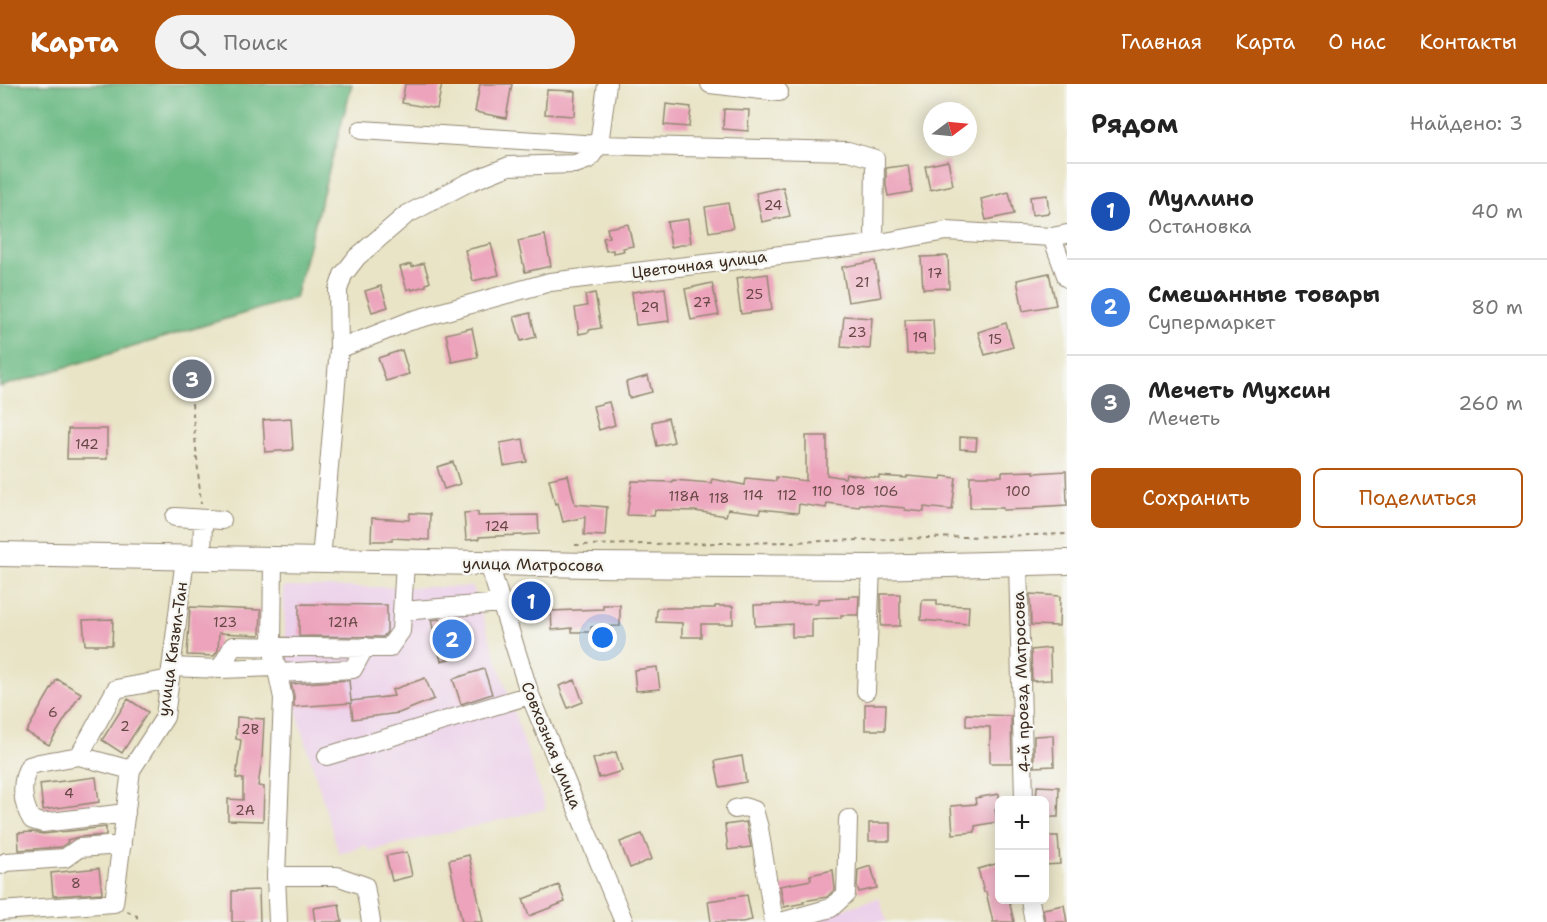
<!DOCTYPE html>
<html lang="ru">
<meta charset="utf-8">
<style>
body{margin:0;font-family:"Shantell Sans",sans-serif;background:#f2f2f2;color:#222}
.controls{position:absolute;right:18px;bottom:18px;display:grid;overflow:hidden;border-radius:9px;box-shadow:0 3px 15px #0003}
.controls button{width:54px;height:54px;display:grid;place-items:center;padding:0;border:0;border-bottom:2px solid #e0e0e0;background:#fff;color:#222;font:30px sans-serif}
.compass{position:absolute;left:923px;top:18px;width:54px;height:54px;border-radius:50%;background:#fff;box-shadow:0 3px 15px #0003;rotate:74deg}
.you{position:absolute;left:603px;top:554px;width:21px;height:21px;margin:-15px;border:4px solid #fff;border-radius:50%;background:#1a73e8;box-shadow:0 0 0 9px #1a73e833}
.badge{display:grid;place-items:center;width:39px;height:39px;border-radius:50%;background:#b45309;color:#fff;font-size:20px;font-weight:700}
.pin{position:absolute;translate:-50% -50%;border:3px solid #fff;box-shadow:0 2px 6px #0006}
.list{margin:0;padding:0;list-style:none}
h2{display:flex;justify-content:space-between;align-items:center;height:78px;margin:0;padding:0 24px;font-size:26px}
h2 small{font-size:20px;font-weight:400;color:#767676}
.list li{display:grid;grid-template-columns:39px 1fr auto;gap:18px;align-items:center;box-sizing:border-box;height:96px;padding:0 24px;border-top:2px solid #e0e0e0}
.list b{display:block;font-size:22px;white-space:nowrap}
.list p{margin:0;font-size:20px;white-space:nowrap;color:#767676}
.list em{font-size:20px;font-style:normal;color:#767676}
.actions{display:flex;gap:12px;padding:18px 24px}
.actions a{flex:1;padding:14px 0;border:2px solid #b45309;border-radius:9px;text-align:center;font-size:21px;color:#b45309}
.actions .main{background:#b45309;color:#fff}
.icon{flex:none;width:33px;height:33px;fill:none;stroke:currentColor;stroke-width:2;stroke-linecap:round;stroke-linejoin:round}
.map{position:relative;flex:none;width:1067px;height:838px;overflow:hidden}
header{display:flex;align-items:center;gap:36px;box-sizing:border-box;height:84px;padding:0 30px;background:#b45309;color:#fff}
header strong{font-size:28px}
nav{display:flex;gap:33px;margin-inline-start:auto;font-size:21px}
.search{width:420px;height:54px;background:#f2f2f2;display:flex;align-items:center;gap:15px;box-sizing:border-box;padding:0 21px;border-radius:33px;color:#767676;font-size:22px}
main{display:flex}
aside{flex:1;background:#fff}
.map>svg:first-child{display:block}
</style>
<header>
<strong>Карта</strong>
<div class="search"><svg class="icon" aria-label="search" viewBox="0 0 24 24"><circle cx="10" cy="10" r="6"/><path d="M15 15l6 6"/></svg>Поиск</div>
<nav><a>Главная</a><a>Карта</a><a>О нас</a><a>Контакты</a></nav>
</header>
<main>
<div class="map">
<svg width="1067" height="838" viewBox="0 0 1067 838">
<rect width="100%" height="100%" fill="#f6f6f2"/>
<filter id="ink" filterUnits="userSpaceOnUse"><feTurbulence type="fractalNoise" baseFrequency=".0167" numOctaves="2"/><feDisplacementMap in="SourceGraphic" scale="12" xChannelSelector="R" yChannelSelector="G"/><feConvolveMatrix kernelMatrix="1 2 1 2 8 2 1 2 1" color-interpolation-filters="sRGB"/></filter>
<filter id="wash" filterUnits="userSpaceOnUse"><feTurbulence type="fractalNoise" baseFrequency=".008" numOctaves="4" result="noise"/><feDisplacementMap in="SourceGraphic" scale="24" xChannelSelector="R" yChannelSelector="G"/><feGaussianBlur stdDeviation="1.35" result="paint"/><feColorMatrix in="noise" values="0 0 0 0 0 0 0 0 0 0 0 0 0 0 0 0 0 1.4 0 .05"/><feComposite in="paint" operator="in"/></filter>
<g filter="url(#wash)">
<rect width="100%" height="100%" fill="#e9e4c6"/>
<path fill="#ecd1ea" d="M283 503H473L546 725 369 767 366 761 339 770 299 636 286 567Z
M879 814 887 838H798Z"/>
<path fill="#6cba84" stroke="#547251" stroke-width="1.5" d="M0 0H352L295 214 0 303Z"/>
<g id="blocks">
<path fill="#eca3bb" d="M405 0H442L437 25 402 19Z
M480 0H512L506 34 475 28Z
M547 6 575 7 574 32 545 30Z
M666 20 691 23 689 43 664 41Z
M724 25 749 26 748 47 723 45Z
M948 77 953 101 930 106 925 82Z
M908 81 912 108 888 112 886 102V84Z
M783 103 790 132 762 138 756 109Z
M1009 108 1014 130 986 136 981 115Z
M1047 111 1049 129 1032 131 1030 113Z
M728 119 733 144 709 148 705 123Z
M688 135 691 159 671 163 667 138Z
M628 140 633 162 623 164 624 167 613 169V166L606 167 603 154 609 153 607 144Z
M545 151 551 182 525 188 518 157Z
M491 160 499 191 473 197 465 166Z
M948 172 949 204 923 205 921 173Z
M875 177 881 213 848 218 842 183Z
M424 179 430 198 426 200V202L418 204 412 206 411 204 407 206 400 183 411 180 412 183Z
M1049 189 1056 221 1023 227 1017 196Z
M768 190 772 226 741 230 736 194Z
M712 199 719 231 691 236 685 205Z
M381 202 388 223 372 228 365 207Z
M665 204 669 237 636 241 632 208Z
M595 209 601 244 589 246V248L579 250 575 224 587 222 585 211Z
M530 229 536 253 521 257 514 233Z
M844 232 872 234 870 265 841 263Z
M933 235 935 269 907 270 905 236Z
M1006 239 1013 263 985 271 978 248Z
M472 244 478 273 452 278 446 250Z
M402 266 409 290 386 297 378 274Z
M205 286 207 301 178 304 177 289Z
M648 292 652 308 629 314 626 298Z
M609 318 615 341 599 346 593 322Z
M291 334 293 366 265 368 263 336Z
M668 334 674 358 657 362 652 338Z
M68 345H107V375H67Z
M806 352H827V391L845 394 846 390 879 394V392L907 394V392L941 395 942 392 956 394 952 426 924 423V428L905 426V424L860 420 859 423 827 419 826 424 799 420 798 429 760 425V429L728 425 726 432 695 427 655 426 654 432 627 431 632 397 673 398V396L711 399 712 395 745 401 746 394 776 397V393L806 397Z
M960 353 977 354 976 366 960 365Z
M523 355 527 378 504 382 500 359Z
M453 378 460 400 444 405 437 383Z
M1034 387V389L1066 387 1067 421 1034 423V425L1003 426V424H970V392H1002V388Z
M568 391 575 420 607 423 605 452 584 451 585 433 563 438 558 419 555 420 549 395Z
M478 428V432L538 431 539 450 479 453V455L466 456 464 429Z
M410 429 430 430 429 456 392 454V457H371L372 434 409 436Z
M881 510H900V542H881Z
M1030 510 1060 512 1059 542 1031 541Z
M849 512H859L858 531H841V534L812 535V553H792V540L755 542 754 521 818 519V515L849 514Z
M922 516H937V521L969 522 968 540 921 536Z
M299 520 387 521V548L383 553 299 552Z
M603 521H620V542L591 543V548H572V544L552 546 551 527 603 525Z
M715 522H733V540H701V553H682V539L656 538 657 524H715Z
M190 523 261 526 260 551 219 549 218 566 214 572 187 571Z
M113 535 112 561H85L83 536Z
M440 535 442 542 463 536 471 569 441 577 431 536Z
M1050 564 1051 596 1032 597 1031 566Z
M657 583 660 605 636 607 634 586Z
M484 585 492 610 461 620 453 595Z
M425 594 434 615 399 629 353 635 351 619 294 623V612L291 600 349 596 351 617 394 612 392 606Z
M57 595 81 609 49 661 26 648Z
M575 596 583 618 568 624 559 602Z
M128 615 148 628 122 669 102 656Z
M865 620H886L885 646H865Z
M966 630 1011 632 1012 679H990V643L966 642Z
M237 633 264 635 262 675 258 702 264 703 263 737 228 736V715L243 716V695L236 694 241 656 236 655Z
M1053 651 1054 682 1034 683V652Z
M616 668 622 687 599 694 593 675Z
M742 672 746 698 720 703 715 677Z
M96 693 99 718 43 726 40 700Z
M1037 702 1059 703 1058 733H1044V717H1036Z
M999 710V724L995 725 997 738 975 742V748L953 750 951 722 976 720 975 714Z
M746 738 751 763 728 766 725 741Z
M869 739H890V757H869Z
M106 743V751L78 753 67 756 68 758 61 763 19 766 18 749 32 748 43 750Z
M642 750 652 775 630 784 620 758Z
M1044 752H1058L1060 780 1044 781Z
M407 768 412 792 392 797 386 772Z
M469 771 479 819 483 838H462L449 776Z
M999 779V816H1009L1014 838H993L986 808H984L978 785Z
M871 782 877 804 859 808 857 803 858 786Z
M99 784 102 809 53 812 51 789Z
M833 786 835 805 827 813 803 817 804 819 784 823 780 802 811 796 810 791Z
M559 801 565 818 529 832 523 815Z
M259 806 260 838H232V807Z
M747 811 752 836 742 838H711L708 817Z
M339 820 342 838H315L313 824Z
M1064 821 1067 838H1045L1043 825Z"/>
</g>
</g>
<g filter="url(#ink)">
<use href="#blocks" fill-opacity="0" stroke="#928772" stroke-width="1.5"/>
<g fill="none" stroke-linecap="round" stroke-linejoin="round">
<g stroke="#928772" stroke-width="20">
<path id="minor" d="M710 0 779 8
M361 46 599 61 848 67 875 75 874 160
M1052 153 1067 194
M339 265 410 237 550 198 874 160 946 147 1052 153 1067 150
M175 433 222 436
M202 474 203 435
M273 475 272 563 283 614 276 792 278 838
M321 476 339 265 338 206 343 191 357 173 406 131 467 99 509 82 575 80 589 75 599 61 607 0
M1018 479 1024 716
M489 480 530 611 624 838
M402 527 502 519
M171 583 220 585 233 562 389 564 401 547 405 478
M220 585 276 583
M278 589 353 585 365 563
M866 607 871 483
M79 672 39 679 29 682C20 699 22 720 32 736L42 739 126 729
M327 672 530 611
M131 686 79 672 116 605 170 595
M735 725 744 723 754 726 759 744 774 838
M0 781 6 778 65 774 79 764 122 761
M276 792H337L365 802 371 838
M1030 816 1034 838
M0 827 114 819 131 686 165 633 185 474
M781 838 831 824 846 810 848 735"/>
</g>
<g stroke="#928772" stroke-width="26">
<path id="major" d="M0 470 589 481 871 483 1067 478"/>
</g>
<path stroke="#928772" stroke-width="2" stroke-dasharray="4.5 4.5" stroke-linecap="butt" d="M192 319 201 420
M575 461 791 458 1067 450
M127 827 137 832V838"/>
<use href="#minor" stroke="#fff" stroke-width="18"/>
<use href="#major" stroke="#fff" stroke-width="24"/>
</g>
</g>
<g text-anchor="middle" stroke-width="5" stroke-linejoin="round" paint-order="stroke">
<g font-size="14" fill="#674845">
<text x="773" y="126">24</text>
<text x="935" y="194">17</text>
<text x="862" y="203">21</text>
<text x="754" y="215">25</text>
<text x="702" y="223">27</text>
<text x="650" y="228">29</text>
<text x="857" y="253">23</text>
<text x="920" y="258">19</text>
<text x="995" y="260">15</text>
<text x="87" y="365">142</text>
<text x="853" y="411">108</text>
<text x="822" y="412">110</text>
<text x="886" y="412">106</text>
<text x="1018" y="412">100</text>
<text x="753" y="416">114</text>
<text x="787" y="416">112</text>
<text x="684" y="417">118А</text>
<text x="719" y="419">118</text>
<text x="497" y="447">124</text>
<text x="225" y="543">123</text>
<text x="343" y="543">121А</text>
<text x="53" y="633">6</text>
<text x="125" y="647">2</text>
<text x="250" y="650">2В</text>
<text x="69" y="714">4</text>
<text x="245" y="731">2А</text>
<text x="76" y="804">8</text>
</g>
<g font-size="16" fill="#3b2a1e" stroke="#f6f6f2">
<text transform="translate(699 180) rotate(-7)" y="6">Цветочная улица</text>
<text transform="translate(533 480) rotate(1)" y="6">улица Матросова</text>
<text transform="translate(172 565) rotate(-82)" y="6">улица Кызыл-Тан</text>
<text transform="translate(1021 598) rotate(-92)" y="6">4-й проезд Матросова</text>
<text transform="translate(552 661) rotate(68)" y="6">Совхозная улица</text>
</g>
</g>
</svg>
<div class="controls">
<button>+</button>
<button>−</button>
</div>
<svg class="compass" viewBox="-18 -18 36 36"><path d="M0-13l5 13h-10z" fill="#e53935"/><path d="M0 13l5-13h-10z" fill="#767676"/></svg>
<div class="you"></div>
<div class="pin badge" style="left:531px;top:517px;background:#1a4fb4">1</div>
<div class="pin badge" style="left:452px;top:555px;background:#3f7fe0">2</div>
<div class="pin badge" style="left:192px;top:295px;background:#6b7280">3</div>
</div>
<aside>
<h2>Рядом<small>Найдено: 3</small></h2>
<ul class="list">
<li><span class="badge" style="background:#1a4fb4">1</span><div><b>Муллино</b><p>Остановка</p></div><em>40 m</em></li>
<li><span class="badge" style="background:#3f7fe0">2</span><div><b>Смешанные товары</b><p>Супермаркет</p></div><em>80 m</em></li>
<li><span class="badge" style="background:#6b7280">3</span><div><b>Мечеть Мухсин</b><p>Мечеть</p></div><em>260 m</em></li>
</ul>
<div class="actions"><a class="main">Сохранить</a><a>Поделиться</a></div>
</aside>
</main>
